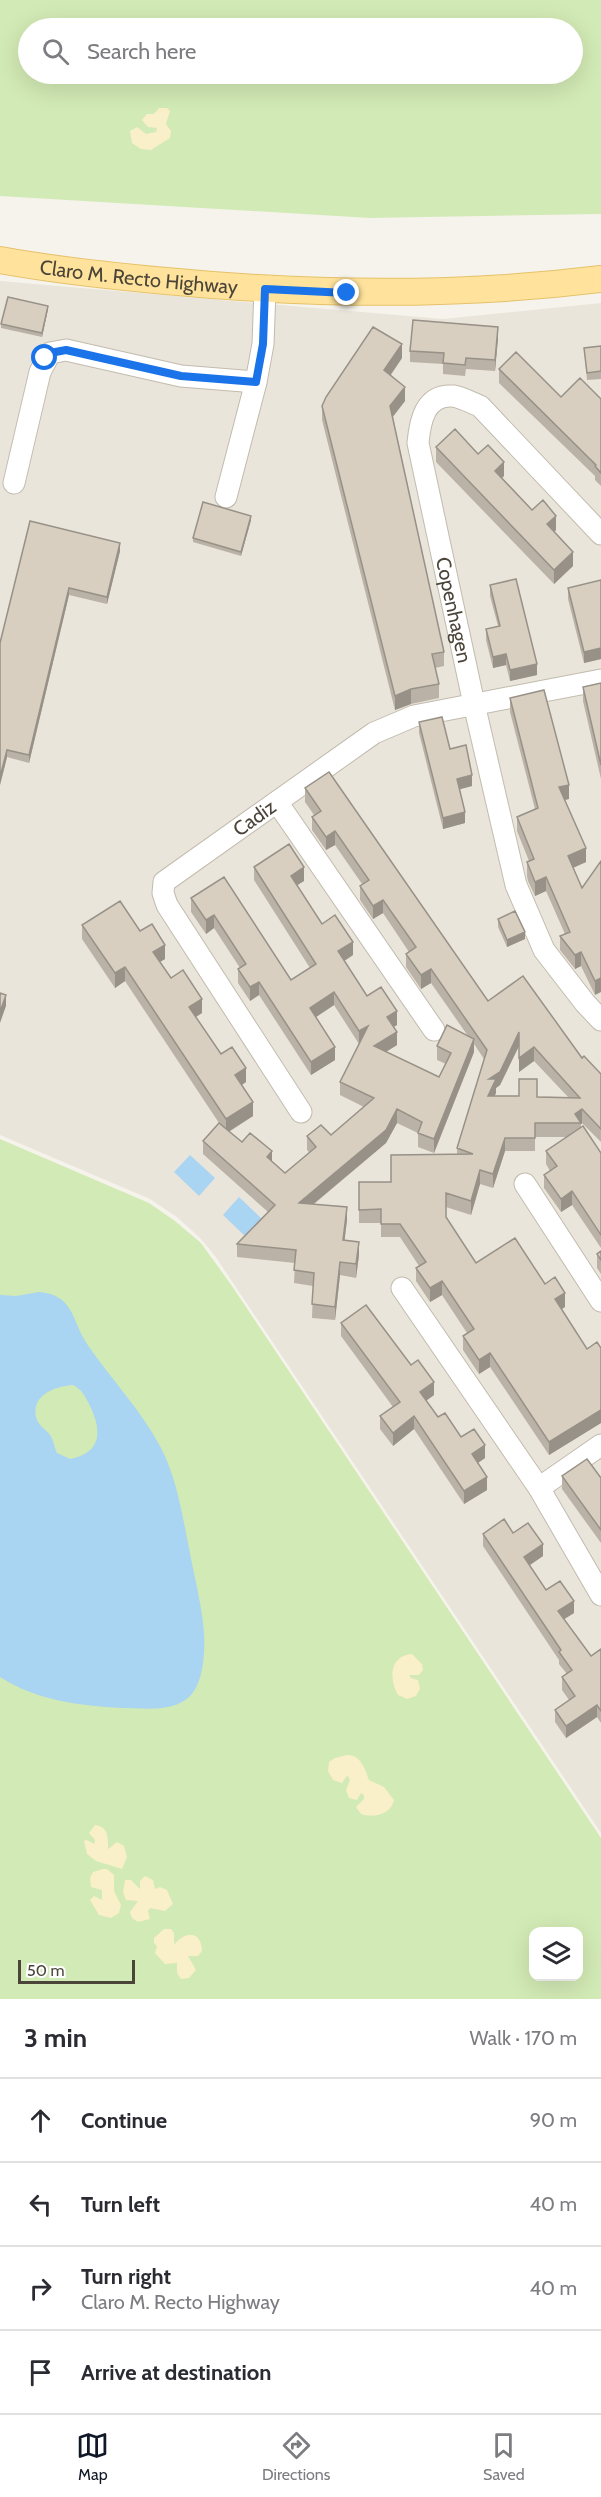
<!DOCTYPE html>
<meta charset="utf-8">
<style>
body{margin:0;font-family:Cabin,sans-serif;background:#f2f2f3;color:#2b2b33}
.controls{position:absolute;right:18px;bottom:18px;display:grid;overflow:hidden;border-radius:12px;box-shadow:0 6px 24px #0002}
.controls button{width:54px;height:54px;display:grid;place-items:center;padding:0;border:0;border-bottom:2px solid #e1e1e2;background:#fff;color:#2b2b33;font:30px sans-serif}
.scale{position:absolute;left:18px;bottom:15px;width:117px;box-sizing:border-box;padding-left:6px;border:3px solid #4b4439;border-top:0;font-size:16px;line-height:21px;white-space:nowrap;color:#4b4439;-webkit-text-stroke:4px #fff;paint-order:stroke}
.stop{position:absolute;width:18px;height:18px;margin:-14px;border:4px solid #1a73e8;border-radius:50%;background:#fff}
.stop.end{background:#1a73e8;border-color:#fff;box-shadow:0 2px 6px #0008}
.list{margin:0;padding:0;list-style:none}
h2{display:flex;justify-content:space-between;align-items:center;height:78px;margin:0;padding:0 24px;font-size:26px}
h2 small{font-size:20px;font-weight:400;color:#7c7c81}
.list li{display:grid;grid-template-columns:39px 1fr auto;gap:18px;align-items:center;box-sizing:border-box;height:84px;padding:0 24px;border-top:2px solid #e1e1e2}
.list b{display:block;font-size:22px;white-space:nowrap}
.list p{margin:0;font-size:20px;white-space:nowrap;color:#7c7c81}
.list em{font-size:20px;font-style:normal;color:#7c7c81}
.icon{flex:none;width:33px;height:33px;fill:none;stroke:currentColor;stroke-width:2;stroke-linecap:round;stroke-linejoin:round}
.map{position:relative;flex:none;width:601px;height:1999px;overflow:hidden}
.search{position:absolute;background:#fff;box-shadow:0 6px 24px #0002;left:18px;right:18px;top:18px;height:66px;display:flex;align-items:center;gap:15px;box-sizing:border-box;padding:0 21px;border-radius:33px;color:#7c7c81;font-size:22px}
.sheet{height:414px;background:#fff}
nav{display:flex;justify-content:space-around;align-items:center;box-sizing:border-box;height:84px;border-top:2px solid #e1e1e2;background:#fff;font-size:16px;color:#7c7c81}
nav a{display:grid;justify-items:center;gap:3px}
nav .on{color:#111827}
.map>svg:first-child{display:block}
</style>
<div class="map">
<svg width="601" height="1999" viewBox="0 0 601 1999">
<rect width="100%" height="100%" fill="#f6f3ec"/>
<path fill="#eae5da" d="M0 281 443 319 601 303V1833L215 1256 200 1238 178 1218 150 1199 0 1135Z"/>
<path fill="#d2eab5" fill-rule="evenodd" d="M0 0H601V214L370 218 0 196ZM28 28H572V74H28Z
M0 1139 149 1203 175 1221 201 1243 232 1286 601 1838V1999H0ZM534 1932H578V1976H534Z"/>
<path fill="#f9efc9" d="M159 108H167L170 111 166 124 171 131 170 138 151 150 141 149 132 143 130 131 137 127 146 134 156 132 157 128 148 127 142 120 147 114H154Z
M412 1654 422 1664 423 1670 419 1675H409L411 1678 418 1680 420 1689 416 1696 407 1699 398 1695C389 1679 389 1656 412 1654Z
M347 1755C361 1755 365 1769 369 1780L384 1787 394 1800C391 1815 373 1818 361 1814L356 1807 364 1799V1795L361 1793 357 1800 349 1798 346 1790 350 1780 348 1776 346 1777 342 1783 333 1780 328 1771 329 1762 335 1758Z
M95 1825C109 1827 108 1838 108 1849L117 1842 124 1846 127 1857 122 1869 96 1861 87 1854 84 1841 87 1840 94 1844 95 1840 89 1833Z
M103 1869H107L114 1875V1891L121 1905 119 1913 111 1918 99 1915 90 1900 94 1896 102 1900V1890L91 1887 90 1878 93 1872Z
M145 1876 153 1880 155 1889 160 1887 167 1890 173 1904 165 1911 150 1908 148 1911 150 1919 138 1922 132 1918 130 1912 138 1901 126 1900 123 1892 125 1880H131L140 1889V1881Z
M164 1929H171L174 1933V1945C184 1932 201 1929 202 1951L198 1956H188L196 1970 189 1978 181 1979 177 1973V1963L165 1964 155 1953 157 1946 154 1943V1938Z"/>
<path fill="#a9d4f2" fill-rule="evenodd" d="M190 1155 215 1178 199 1196 174 1172Z
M239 1197 262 1219 246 1237 223 1215Z
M39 1292C74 1295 71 1319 87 1344 111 1379 141 1410 161 1448 177 1479 182 1514 189 1548 194 1576 202 1605 204 1633 205 1651 204 1681 191 1695 174 1713 145 1708 122 1708 81 1706 35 1700 0 1677V1295L16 1296ZM73 1385C83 1390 86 1398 91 1408 102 1432 101 1453 70 1459L57 1453C54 1447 54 1441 50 1435 46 1429 38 1426 36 1417 31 1395 56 1386 73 1385Z"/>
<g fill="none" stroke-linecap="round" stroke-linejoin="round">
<g stroke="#c2bbae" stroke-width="23">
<g id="minor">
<path d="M14 483 40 372 50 353 66 350 181 376 256 382"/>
<path d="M226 497 256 382 263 344 265 289"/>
<path id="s1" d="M601 534 480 406C472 403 461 397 453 396 425 394 420 421 418 443L474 704 516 885 544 950 585 1003 601 1020"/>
<path d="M277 802 434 1030"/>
<path id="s2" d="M301 1112 167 905 163 893 164 882 374 733 414 716 601 680"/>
<path d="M525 1184 601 1301"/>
<path d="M402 1288 539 1488 601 1595"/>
<path d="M539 1488 601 1445"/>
</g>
</g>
<g stroke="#e6c16a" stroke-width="28">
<g id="major">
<path id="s3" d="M0 260C55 270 111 276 166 281 312 295 456 297 601 279"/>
</g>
</g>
<use href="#minor" stroke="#fff" stroke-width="21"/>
<use href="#major" stroke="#ffe39c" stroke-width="26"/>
</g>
<path fill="#bab2a6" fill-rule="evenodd" d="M48 309 42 337 1 328V324Z
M498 338 495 371 466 369 465 376 443 374V364L410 362V351Z
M601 346V379L587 380 584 348Z
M402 358 391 375 405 401 393 417 444 652V666L435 668 439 684V698L411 704 395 710 322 420V406Z
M499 369 561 397 601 399V486L595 480V476L499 383Z
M436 447 478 454 504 476 502 478 532 510 556 530 554 532 573 566 554 584 436 462Z
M251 520 241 556 193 542V538Z
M30 521 120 551 107 604 69 595 29 763 7 757 0 785Z
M601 580V659L584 663 568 599V588Z
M490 585 537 675 510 681 506 665 493 668 486 640V629L498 626 490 596Z
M601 683V779L583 701V687Z
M510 698 569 799 564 800 586 862 573 868 582 888 601 861 595 995 581 966 575 969 560 950V936L565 934 546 891 535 896 528 881 527 876V862L529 861 517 831V817L535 809 510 712Z
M419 722 450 749 472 786 460 789 465 823 443 829 419 733Z
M305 788 488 1001 582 1058 601 1074V1142L582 1123 581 1124V1128L601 1153V1248L572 1205 561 1212 544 1188V1175L550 1171 546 1164V1151L567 1137H535V1151H505L493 1188 480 1184 471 1215 446 1207V1217L476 1263 545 1284 565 1307 562 1309 587 1349 601 1348V1423L549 1455 490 1367 479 1374 463 1350V1336L467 1333 442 1295 430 1302 416 1281V1268L419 1266 400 1237H381V1223H359V1182H391L457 1154V1148L484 1059 474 1044V1052L434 1153 418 1147V1133L397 1123 386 1143 314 1204 347 1220 344 1241 359 1255 356 1278 340 1275 335 1320 312 1318 313 1286 294 1283 295 1263 237 1257V1244L268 1212 203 1154V1141L219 1123 125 981 115 988 82 939V925L140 931 165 959 160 962 171 978 202 1013 196 1017 221 1054 246 1082 242 1085 253 1116 229 1132 242 1142 272 1161 285 1173 310 1153 307 1150V1136L331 1135 364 1107 340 1095V1082L359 1044 334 1005 316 1017 335 1060 311 1075 259 995 250 1001 238 983V969L240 968 214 928 206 934 191 912V898L224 877 291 980 310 968 254 880V867L304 881 297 885 322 924 353 955 344 961 367 996 397 1025 393 1027 397 1045 386 1052 439 1077 446 1064 437 1060V1046L468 1036 431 983 421 989 406 967V954L409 952 383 913 373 919 360 900V886L362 884 335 845 326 850 312 830V817L314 815 305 802ZM519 1046V1072L534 1061 568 1097 494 1096 496 1093V1088L500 1085Z
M498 919 525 939 507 947 498 927Z
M601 1251V1274L597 1268V1254Z
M341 1323 411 1365 434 1395 426 1401 438 1417 485 1458 478 1463 487 1490 464 1504 414 1429 393 1446 380 1429V1416L393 1407 341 1336Z
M562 1476 601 1478V1543L562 1489Z
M513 1533 543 1556 530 1565 546 1590 574 1613 564 1619 591 1656 601 1649V1723L597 1717 566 1738 555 1722V1710L569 1700 562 1690V1677L567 1674 559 1664V1660L483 1546V1534Z"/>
<path fill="#979187" d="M48 306V309L42 337V333Z
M498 327V338L495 371V360Z
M402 344V358L384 384V370Z
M405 387V401L390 420V406Z
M504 462V476L495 485V471Z
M251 516V520L241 556V552Z
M556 516V530L547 538V524Z
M120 543V551L107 604V597Z
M573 552V566L554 584V570Z
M69 588V595L29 763V755Z
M601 648V659L584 663V652Z
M506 654V665L493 668V657Z
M537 664V675L510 681V670Z
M411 689V704L395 710V696Z
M7 750V757L0 785V777Z
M472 775V786L457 790V779Z
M569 785V799L559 801V787Z
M465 812V823L443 829V818Z
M335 831V845L326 850V837Z
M586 848V862L568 870V856Z
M304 867V881L291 889V876Z
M546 877V891L535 896V882Z
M383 900V913L373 919V906Z
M214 915V928L206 934V920Z
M525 932V939L507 947V940Z
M353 942V955L338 965V951Z
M165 945V959L153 966V952Z
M581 952V966L575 969V955Z
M125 967V981L115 988V973Z
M431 969V983L421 989V975Z
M601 978V992L595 995V981Z
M259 982V995L250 1001V987Z
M334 992V1005L310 1021V1008Z
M6 995V1006L0 1023V1012Z
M202 999V1013L189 1021V1007Z
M397 1011V1025L387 1031V1017Z
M368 1026 359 1045V1031Z
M397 1032V1045L374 1059V1046Z
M519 1032V1046L500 1085 496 1088V1093L488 1110V1096L489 1079Z
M474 1039V1052L434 1153V1139Z
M335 1047V1060L311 1075V1062Z
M534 1047V1061L519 1072V1058Z
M246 1068V1082L235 1089V1075Z
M253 1102V1116L226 1133V1119Z
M397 1109V1123L386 1143 299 1216V1203Z
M582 1109V1123L581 1124 575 1114Z
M505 1138V1151L493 1188V1174Z
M272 1151V1165L267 1157Z
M480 1170V1184L471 1215V1201Z
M572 1191V1205L561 1212V1199Z
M347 1207V1220L343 1254V1240Z
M359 1242V1255L356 1278V1264Z
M340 1262V1275L335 1320V1307Z
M442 1281V1295L430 1302V1288Z
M565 1293V1307L555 1313V1299Z
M490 1353V1367L479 1374V1360Z
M434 1382V1395L420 1405V1392Z
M601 1410V1423L549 1455V1442Z
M414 1416V1429L393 1446V1433Z
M485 1445V1458L472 1467V1454Z
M487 1477V1490L464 1504V1491Z
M543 1544V1556L524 1569V1557Z
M574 1601V1613L558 1623V1611Z
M597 1705V1717L566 1738V1726Z"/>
<path fill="#d8cfc1" stroke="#979187" stroke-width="1.5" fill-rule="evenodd" d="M8 297 48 306 42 333 1 324Z
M413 320 498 327 495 360 466 358 465 365 443 363 444 353 410 351Z
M373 327 402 344 384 370 405 387 390 406 444 652 432 654 439 684 411 689 395 696 322 406 326 397Z
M601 346V371L587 373 584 348Z
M516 352 561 397 580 378 601 399V473L595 466 596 465 499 369Z
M455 429 478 454 488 445 504 462 495 471 532 510 543 500 556 516 547 524 573 552 554 570 436 447Z
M203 502 251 516 241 552 193 538Z
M30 521 120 543 107 597 69 588 29 755 7 750 0 777V643Z
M516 579 537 664 510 670 506 654 493 657 486 629 500 626 490 585Z
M601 580V648L584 652 568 588Z
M601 683V765L583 687Z
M544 690 569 785 559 787 586 848 568 856 582 888 601 861V978L595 981 581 952 575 955 560 936 570 932 546 877 535 882 527 862 534 859 517 817 538 808 510 698Z
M442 717 450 749 466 745 472 775 457 779 465 812 443 818 419 722Z
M329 772 488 1001 523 976 582 1058 584 1056 601 1074V1129L582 1109 575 1114 581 1123H535V1138H505L493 1174 480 1170 471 1201 446 1193V1217L476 1263 515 1238 545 1284 555 1277 565 1293 555 1299 587 1349 597 1342 601 1348V1410L549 1442 490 1353 479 1360 463 1336 474 1329 442 1281 430 1288 416 1268 426 1262 400 1224H381V1209L359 1210V1182H391V1155L473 1154 457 1148 487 1050 431 969 421 975 406 954 416 947 383 900 373 906 360 886 369 880 335 831 326 837 312 817 321 811 305 788ZM519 1032V1058L534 1047 580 1098 537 1097V1079H519V1096H488L496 1079H489L500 1072Z
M289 844 304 867 291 876 322 924 335 915 353 942 338 951 367 996 381 987 397 1011 387 1017 397 1032 374 1046 439 1077 451 1053 437 1046 447 1025 474 1039 434 1139 418 1133 422 1122 397 1109 386 1130 299 1203 347 1207 343 1240 359 1242 356 1264 340 1262 335 1307 312 1304 314 1273 294 1270 296 1250 237 1244 275 1205 203 1141 219 1123 242 1142 250 1133 272 1151 267 1157 285 1173 316 1147 307 1136 321 1125 331 1135 374 1098 340 1082 368 1026 359 1031 334 992 310 1008 335 1047 311 1062 259 982 250 987 238 969 246 964 214 915 206 920 191 898 224 877 291 980 316 964 254 867Z
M120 901 140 931 152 924 165 945 153 952 171 978 183 970 202 999 189 1007 221 1054 232 1047 246 1068 235 1075 253 1102 226 1119 125 967 115 973 82 925Z
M515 911 525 932 507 940 498 919Z
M0 993 6 995 0 1012Z
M583 1126 601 1153V1235L572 1191 561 1199 544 1175 557 1166 546 1151Z
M601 1251V1260L597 1254Z
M366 1305 411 1365 418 1360 434 1382 420 1392 438 1417 445 1413 461 1437 474 1429 485 1445 472 1454 487 1477 464 1491 414 1416 393 1433 380 1416 400 1402 341 1323Z
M587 1459 601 1478V1530L562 1476Z
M504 1519 513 1533 528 1523 543 1544 524 1557 546 1590 560 1581 574 1601 558 1611 591 1656 601 1649V1711L597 1705 566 1726 555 1710 575 1696 562 1677 572 1670 559 1652 561 1650 483 1534Z"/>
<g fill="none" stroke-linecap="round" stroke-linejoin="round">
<path stroke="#1a73e8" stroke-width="8" d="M45 358 50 353 66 350 181 376 256 382 263 344 265 289 347 293"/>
</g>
<g text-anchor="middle" stroke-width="4.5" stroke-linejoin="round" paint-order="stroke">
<g font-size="20" fill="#4b4439" stroke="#fff">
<text dy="7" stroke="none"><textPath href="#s3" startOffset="140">Claro M. Recto Highway</textPath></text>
<text dy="7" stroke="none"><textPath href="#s1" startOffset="442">Copenhagen</textPath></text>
<text dy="7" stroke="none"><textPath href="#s2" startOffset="381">Cadiz</textPath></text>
</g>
</g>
</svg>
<div class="controls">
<button><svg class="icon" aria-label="layers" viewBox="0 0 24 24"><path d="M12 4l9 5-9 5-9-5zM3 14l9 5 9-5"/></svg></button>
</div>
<div class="scale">50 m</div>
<div class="stop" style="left:45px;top:358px"></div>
<div class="stop end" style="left:347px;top:293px"></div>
<div class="search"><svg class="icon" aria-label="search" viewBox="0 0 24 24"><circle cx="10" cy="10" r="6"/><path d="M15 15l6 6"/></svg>Search here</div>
</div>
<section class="sheet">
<h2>3 min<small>Walk · 170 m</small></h2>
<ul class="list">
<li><svg class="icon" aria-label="ahead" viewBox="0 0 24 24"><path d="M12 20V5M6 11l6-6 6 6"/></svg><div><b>Continue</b></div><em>90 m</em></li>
<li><svg class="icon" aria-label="left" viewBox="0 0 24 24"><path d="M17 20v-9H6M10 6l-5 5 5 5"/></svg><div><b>Turn left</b></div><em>40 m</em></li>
<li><svg class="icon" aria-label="right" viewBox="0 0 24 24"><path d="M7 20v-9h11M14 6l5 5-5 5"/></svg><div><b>Turn right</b><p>Claro M. Recto Highway</p></div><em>40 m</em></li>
<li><svg class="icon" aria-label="arrive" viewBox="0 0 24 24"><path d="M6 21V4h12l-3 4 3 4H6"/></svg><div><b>Arrive at destination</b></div></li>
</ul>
</section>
<nav>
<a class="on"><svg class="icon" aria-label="map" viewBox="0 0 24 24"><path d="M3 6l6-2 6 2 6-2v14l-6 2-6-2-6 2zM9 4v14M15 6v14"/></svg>Map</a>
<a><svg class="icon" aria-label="directions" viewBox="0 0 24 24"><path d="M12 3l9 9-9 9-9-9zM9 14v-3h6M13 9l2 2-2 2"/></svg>Directions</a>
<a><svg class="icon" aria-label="saved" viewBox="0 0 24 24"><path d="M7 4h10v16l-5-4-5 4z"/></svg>Saved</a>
</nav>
